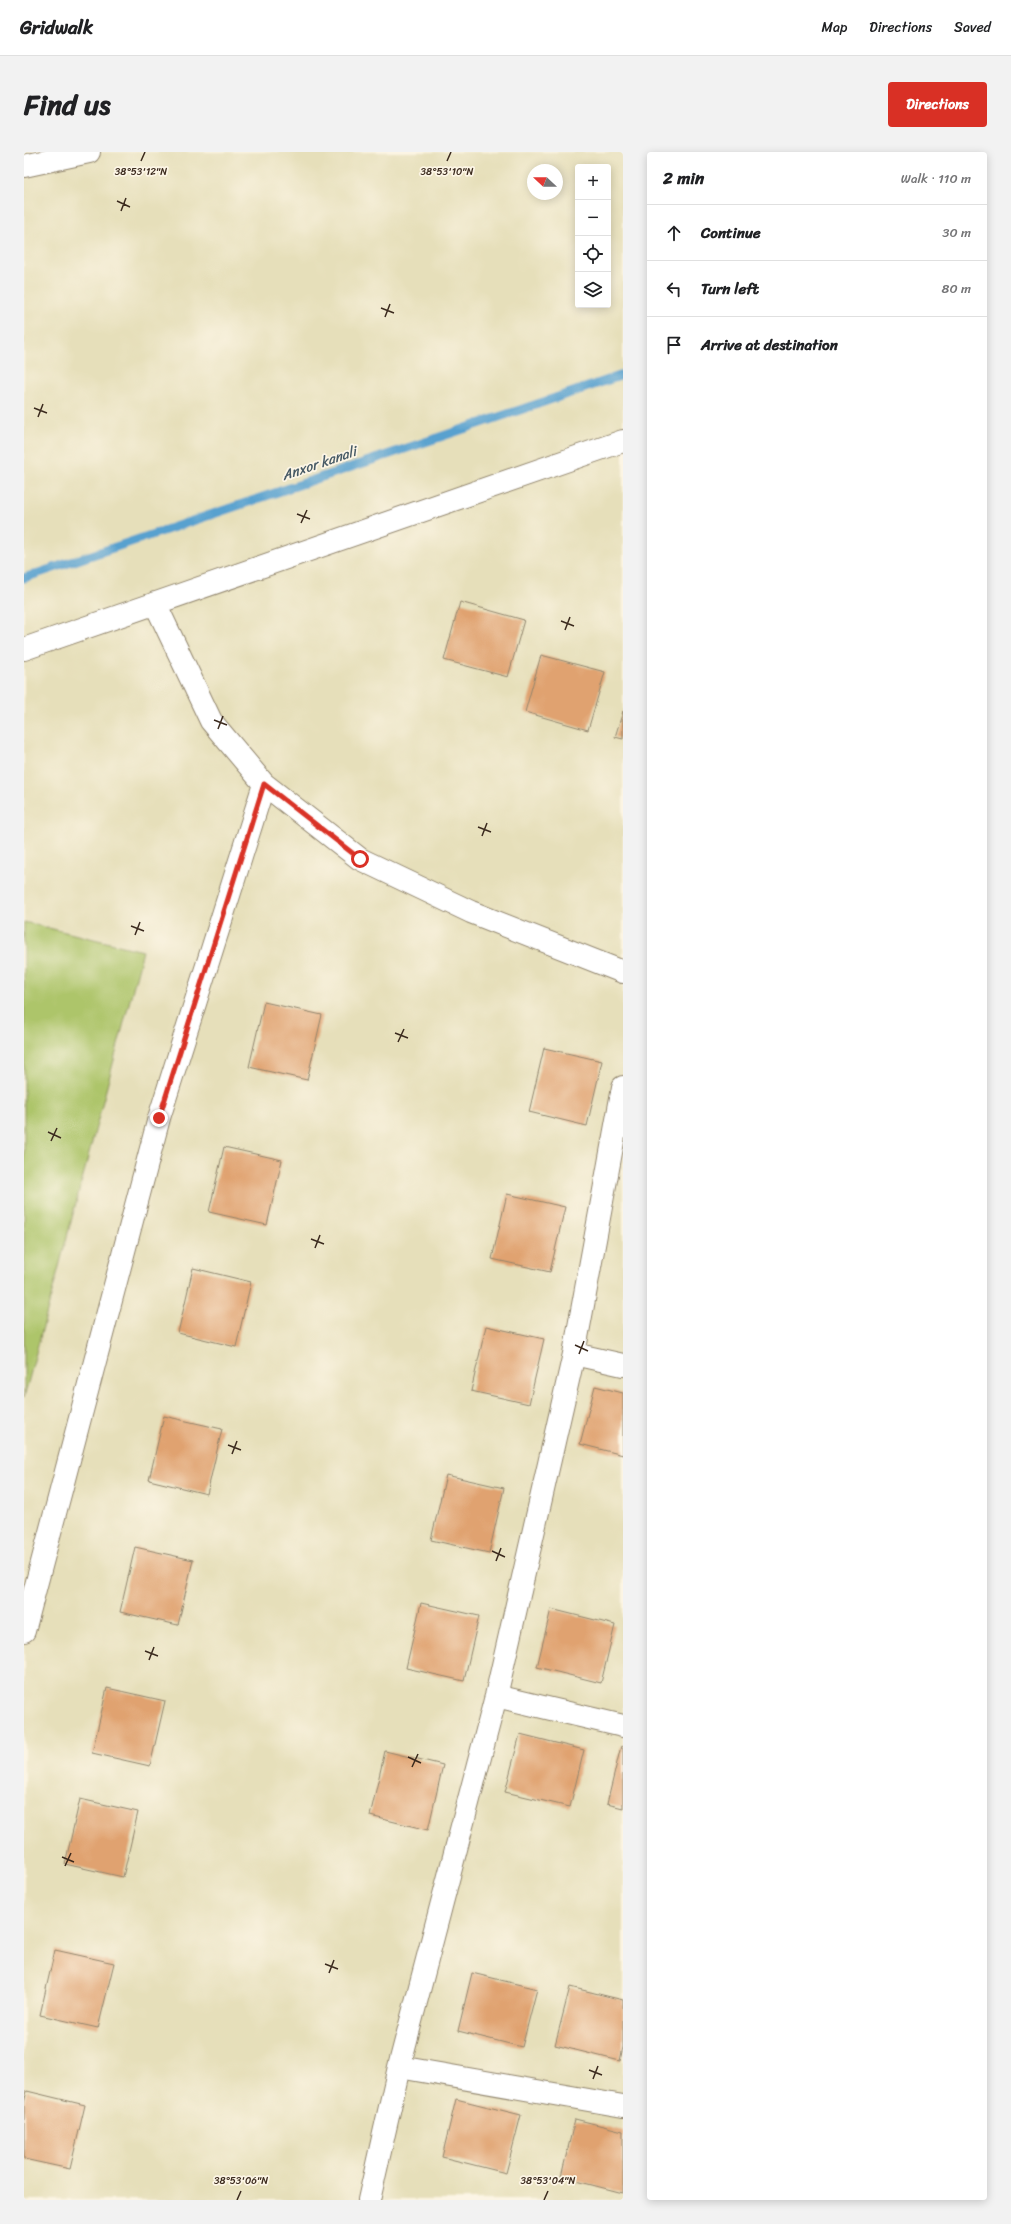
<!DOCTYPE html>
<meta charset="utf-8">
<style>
body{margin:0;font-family:Sriracha,sans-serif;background:#f2f2f2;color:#202124}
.controls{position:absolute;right:12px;top:12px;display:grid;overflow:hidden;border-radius:4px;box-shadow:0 2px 10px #0003}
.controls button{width:36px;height:36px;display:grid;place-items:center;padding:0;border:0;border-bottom:1px solid #e0e0e0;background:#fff;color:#202124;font:20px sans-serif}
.compass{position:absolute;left:503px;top:12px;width:36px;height:36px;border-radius:50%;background:#fff;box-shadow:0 2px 10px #0003;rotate:292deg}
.stop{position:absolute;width:12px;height:12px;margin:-9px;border:3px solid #d93025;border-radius:50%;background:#fff}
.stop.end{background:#d93025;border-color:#fff;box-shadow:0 1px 4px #0008}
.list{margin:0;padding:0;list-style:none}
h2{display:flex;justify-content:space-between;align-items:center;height:52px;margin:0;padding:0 16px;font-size:17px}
h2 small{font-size:13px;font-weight:400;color:#757577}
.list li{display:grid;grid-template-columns:26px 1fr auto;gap:12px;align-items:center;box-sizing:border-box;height:56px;padding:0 16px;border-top:1px solid #e0e0e0}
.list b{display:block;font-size:15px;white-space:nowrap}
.list em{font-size:13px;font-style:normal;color:#757577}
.icon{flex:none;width:22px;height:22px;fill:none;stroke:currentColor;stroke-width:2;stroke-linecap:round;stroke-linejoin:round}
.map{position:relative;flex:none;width:599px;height:2048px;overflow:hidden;border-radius:4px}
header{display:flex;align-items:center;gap:24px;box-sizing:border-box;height:56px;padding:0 20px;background:#fff;border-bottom:1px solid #e0e0e0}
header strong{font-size:19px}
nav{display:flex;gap:22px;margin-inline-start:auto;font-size:14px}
.intro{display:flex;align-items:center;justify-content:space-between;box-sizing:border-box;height:96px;padding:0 24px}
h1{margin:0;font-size:28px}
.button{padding:10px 18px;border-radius:4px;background:#d93025;color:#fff;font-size:14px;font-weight:700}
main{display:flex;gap:24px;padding:0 24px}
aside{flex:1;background:#fff;border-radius:4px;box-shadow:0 2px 10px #0003}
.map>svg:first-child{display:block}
</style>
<header>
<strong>Gridwalk</strong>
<nav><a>Map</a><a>Directions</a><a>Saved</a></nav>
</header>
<div class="intro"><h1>Find us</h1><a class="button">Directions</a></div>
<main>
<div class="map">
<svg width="599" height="2048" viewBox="0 0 599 2048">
<rect width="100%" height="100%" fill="#fcf5e5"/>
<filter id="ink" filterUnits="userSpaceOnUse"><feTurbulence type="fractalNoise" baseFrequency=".025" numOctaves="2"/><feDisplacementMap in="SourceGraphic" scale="8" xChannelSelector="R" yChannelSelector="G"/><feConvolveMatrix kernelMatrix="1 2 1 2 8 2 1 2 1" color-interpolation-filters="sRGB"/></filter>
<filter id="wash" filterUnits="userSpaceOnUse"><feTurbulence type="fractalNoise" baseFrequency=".012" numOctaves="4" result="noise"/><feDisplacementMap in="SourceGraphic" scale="16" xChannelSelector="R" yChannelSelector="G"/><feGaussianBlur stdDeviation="0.9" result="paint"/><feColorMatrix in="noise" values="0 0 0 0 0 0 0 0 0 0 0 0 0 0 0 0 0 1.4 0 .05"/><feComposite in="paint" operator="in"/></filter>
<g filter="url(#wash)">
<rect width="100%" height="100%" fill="#e6dfba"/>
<path fill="#adc56b" stroke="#747844" d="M0 770 119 799 0 1246Z"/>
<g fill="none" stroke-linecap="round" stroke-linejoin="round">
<path stroke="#58a1cf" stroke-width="9" d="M0 426 599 223"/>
</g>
<g id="blocks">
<path fill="#e0a26f" d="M436 450 500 468 484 525 420 508Z
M517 503 581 520 564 578 501 560Z
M599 559V587L591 585Z
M240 850 298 863 283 928 225 915Z
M520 896 578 909 563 974 505 960Z
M200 995 258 1008 243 1073 185 1060Z
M483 1042 541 1055 526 1120 468 1107Z
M169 1116 227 1130 212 1195 154 1181Z
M462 1174 520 1187 505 1252 447 1239Z
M571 1234 599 1241V1303L556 1292Z
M140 1264 198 1277 183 1342 125 1328Z
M422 1323 480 1336 465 1401 407 1388Z
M111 1395 169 1408 154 1473 96 1460Z
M397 1451 455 1464 440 1529 382 1516Z
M527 1457 591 1473 577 1531 513 1515Z
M83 1536 141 1549 126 1614 68 1601Z
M496 1582 560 1598 546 1655 481 1640Z
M597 1594 599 1595V1656L583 1652Z
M361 1599 419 1613 404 1678 346 1664Z
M56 1647 114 1660 99 1725 41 1712Z
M31 1798 90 1811 74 1876 16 1863Z
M448 1821 513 1837 498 1895 434 1879Z
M546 1835 599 1848V1895L596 1909 531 1893Z
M3 1939 61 1953 46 2017 0 2007V1951Z
M432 1947 497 1963 482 2021 418 2005Z
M551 1967 599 1979V2041L537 2025Z"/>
</g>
</g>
<g filter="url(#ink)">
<use href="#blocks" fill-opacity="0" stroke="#90846c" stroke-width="1"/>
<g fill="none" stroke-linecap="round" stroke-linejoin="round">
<g stroke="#90846c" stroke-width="24">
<path id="minor" d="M0 14 65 0
M131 451 187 569 240 632 336 707 447 760 599 820
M0 497 599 289
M550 1202 599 1213
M0 1479 135 966 240 632
M472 1544 599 1574
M375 1915 599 1954
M345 2048 375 1915 472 1544 550 1202 599 935"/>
</g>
<use href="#minor" stroke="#fff" stroke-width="22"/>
</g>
</g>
<g fill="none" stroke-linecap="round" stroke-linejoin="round" filter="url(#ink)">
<path stroke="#d93025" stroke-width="5" d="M135 966 240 632 336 707"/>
</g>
<path fill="none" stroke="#3b2a1e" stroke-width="1.5" d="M117 9 121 0M423 9 427 0M93 49 106 55M97 59 102 46M357 156 370 161M361 165 366 152M10 256 23 261M14 265 19 252M273 362 286 367M277 371 283 358M537 469 550 474M541 478 546 465M190 568 203 573M194 577 199 564M454 675 467 680M458 684 463 671M107 774 120 779M111 783 116 770M371 881 384 886M374 890 380 877M24 980 37 986M27 989 33 976M287 1087 300 1092M291 1096 296 1083M551 1193 564 1199M555 1202 560 1189M204 1293 217 1298M208 1302 213 1289M468 1399 481 1405M472 1409 477 1396M121 1499 134 1504M125 1508 130 1495M384 1605 397 1611M388 1615 394 1602M38 1705 50 1710M41 1714 47 1701M301 1812 314 1817M305 1821 310 1808M565 1918 578 1923M569 1927 574 1914M213 2048 217 2039M520 2048 524 2039"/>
<g text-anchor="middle" stroke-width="3.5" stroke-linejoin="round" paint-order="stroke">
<g font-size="14" font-style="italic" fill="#475a65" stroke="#fcf5e5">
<text transform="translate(295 311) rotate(-19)" y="5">Anxor kanali</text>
</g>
</g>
<g font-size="10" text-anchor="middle" fill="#3b2a1e" stroke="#fcf5e5" stroke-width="3.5" stroke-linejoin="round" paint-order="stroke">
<text x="423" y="23">38°53'10"N</text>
<text x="117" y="23">38°53'12"N</text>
<text x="217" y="2032">38°53'06"N</text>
<text x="524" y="2032">38°53'04"N</text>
</g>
</svg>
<div class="controls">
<button>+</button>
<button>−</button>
<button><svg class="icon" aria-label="locate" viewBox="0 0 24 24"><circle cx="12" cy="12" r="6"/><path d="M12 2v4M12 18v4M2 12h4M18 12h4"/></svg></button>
<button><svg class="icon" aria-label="layers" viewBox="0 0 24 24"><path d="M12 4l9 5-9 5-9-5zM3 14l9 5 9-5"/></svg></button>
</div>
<svg class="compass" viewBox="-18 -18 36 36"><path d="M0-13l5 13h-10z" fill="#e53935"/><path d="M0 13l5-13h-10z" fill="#757577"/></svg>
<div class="stop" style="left:336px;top:707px"></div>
<div class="stop end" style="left:135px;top:966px"></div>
</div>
<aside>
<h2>2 min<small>Walk · 110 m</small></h2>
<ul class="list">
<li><svg class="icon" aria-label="ahead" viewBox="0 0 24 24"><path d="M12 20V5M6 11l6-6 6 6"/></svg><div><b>Continue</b></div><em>30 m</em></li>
<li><svg class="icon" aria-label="left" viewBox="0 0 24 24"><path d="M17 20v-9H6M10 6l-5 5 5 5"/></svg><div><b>Turn left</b></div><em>80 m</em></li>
<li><svg class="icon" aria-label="arrive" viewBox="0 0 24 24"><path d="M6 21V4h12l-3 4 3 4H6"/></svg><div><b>Arrive at destination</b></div></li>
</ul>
</aside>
</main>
